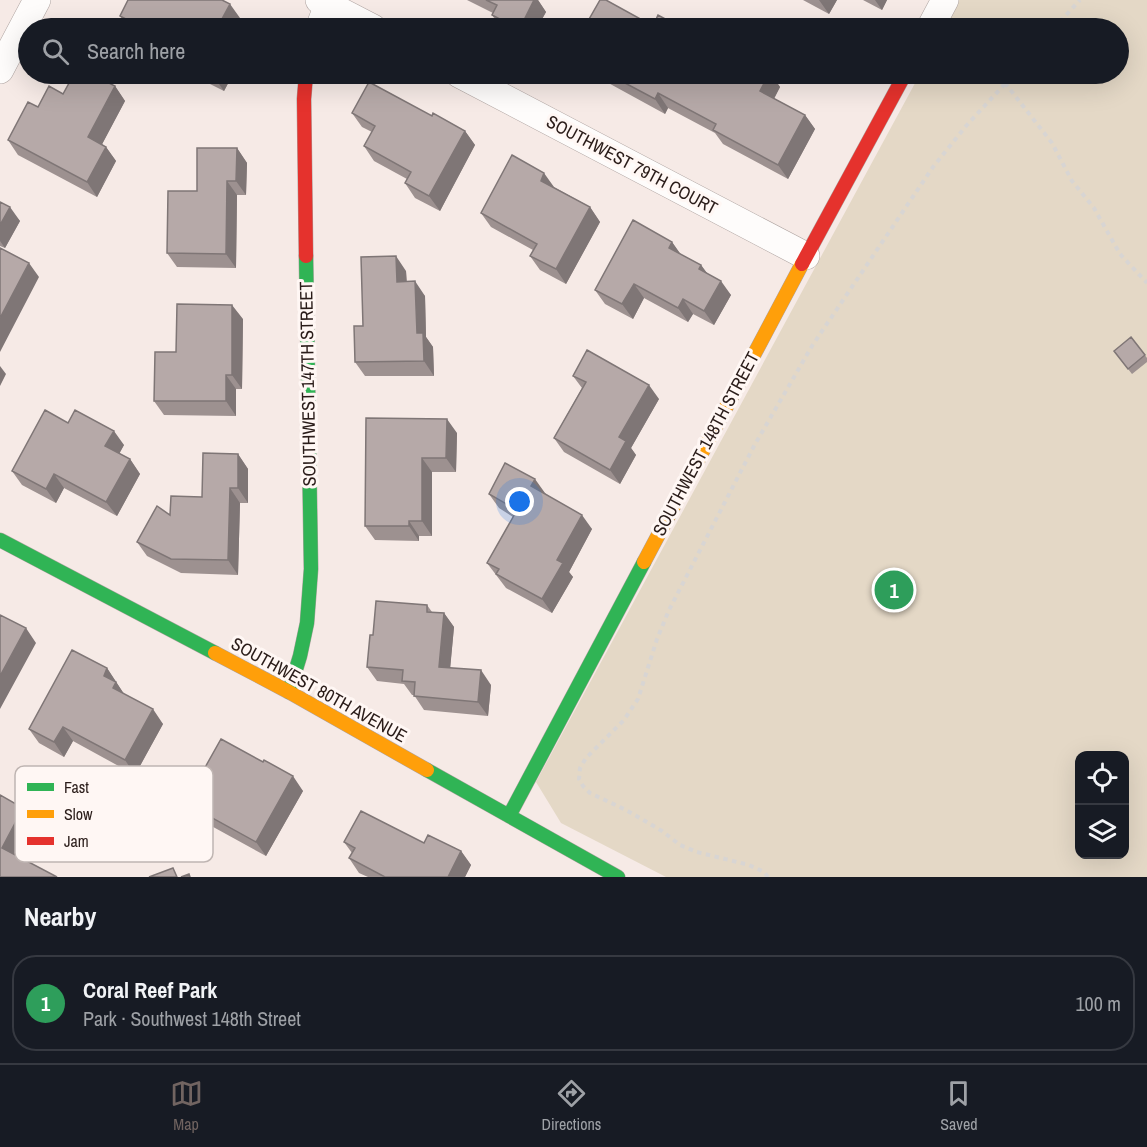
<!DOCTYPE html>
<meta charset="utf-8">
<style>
body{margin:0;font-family:"Archivo Narrow",sans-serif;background:#242831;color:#f1f3f6}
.controls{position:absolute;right:18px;bottom:18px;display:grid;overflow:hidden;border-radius:12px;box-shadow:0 6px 24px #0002}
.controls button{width:54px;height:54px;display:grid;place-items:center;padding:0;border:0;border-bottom:2px solid #363941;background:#171b24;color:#f1f3f6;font:30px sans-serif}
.you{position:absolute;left:520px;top:502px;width:21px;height:21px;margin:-15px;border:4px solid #fff;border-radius:50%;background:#1a73e8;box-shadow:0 0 0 9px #1a73e833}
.badge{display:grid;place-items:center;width:39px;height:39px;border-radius:50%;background:#716461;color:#fff;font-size:20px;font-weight:700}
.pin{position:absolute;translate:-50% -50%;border:3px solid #fff;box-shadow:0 2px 6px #0006}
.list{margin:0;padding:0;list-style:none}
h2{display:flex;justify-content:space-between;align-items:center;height:78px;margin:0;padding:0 24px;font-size:26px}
h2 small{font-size:20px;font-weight:400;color:#9ea1a6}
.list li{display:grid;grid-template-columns:39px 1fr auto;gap:18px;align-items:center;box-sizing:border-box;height:96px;margin:0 12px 12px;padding:0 12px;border:2px solid #363941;border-radius:24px}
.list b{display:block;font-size:22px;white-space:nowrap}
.list p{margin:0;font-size:20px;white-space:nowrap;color:#9ea1a6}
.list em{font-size:20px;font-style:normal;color:#9ea1a6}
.icon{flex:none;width:33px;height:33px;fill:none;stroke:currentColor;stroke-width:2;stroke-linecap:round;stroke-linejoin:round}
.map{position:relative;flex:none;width:1147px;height:877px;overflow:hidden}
.search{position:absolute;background:#171b24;box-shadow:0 6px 24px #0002;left:18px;right:18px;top:18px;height:66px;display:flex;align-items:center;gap:15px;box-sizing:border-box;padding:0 21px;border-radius:33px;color:#9ea1a6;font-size:22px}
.sheet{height:186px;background:#171b24}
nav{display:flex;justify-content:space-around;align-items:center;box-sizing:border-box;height:84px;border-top:2px solid #363941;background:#171b24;font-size:16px;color:#9ea1a6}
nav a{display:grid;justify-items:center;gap:3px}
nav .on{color:#716461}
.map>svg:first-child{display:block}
</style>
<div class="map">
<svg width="1147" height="877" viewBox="0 0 1147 877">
<rect width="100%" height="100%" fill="#f6eae6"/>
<path fill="#e4d8c6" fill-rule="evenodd" d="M959 0H1147V877H666L561 823 536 782 920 74H1118V28H944ZM1080 756H1124V854H1080Z"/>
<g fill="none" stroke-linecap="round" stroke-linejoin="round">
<g stroke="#aea3a0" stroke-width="28">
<path id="street" d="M319 0 373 28
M319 28 328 5
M930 28 945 0
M0 70 37 0
M459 74 806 256"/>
</g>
<g stroke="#aea3a0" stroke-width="15">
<path id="fast" d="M0 540 215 653
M289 692 300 656 307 623 311 569 306 256
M427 770 618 877
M509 816 644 562"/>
</g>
<g stroke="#aea3a0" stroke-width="15">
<path id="slow" d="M644 562 802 264
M215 653 289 692 427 770"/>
</g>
<g stroke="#aea3a0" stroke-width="15">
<path id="jam" d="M306 74 304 99 306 256
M802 264 905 74"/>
</g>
<path stroke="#d8d5d3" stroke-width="4" stroke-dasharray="4.5 4.5" stroke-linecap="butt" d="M1054 28 1080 0
M1005 83 1052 143 1072 181 1094 208 1120 254 1147 283
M768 877 764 872 749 865 697 852 680 845 662 831 626 810 590 793 583 786 579 779 580 768 586 758 624 720 638 699 657 639 669 610 754 446 812 346 933 167 966 126 1014 74"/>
<use href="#street" stroke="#fefcfb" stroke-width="27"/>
<use href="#fast" stroke="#30b455" stroke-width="14"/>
<use href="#slow" stroke="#ff9f0a" stroke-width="14"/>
<use href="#jam" stroke="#e5322d" stroke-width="14"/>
</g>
<path fill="#9d9190" d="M467 0H538L546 12 537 28H501L492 15 493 13Z
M803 0H837L829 14Z
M863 0H887L882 10Z
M120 16 240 18 234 28H128Z
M190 74H233L224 91Z
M592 74H771L780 87 774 99 805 115 815 129 788 179 723 144 715 133 668 108 665 114Z
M115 86 125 101 102 144 106 147 116 161 97 197 18 155 8 140 38 107 63 94Z
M352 113 432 116 465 131 475 145 440 211 415 198 405 183 407 179 374 161 364 146 372 132 362 127Z
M237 148 247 163 246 195H237L236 268 177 267 167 253 197 191Z
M554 187 590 207 600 222 566 284 540 270 530 256 533 250 491 227 481 213Z
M0 202 20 221 5 248 0 246Z
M672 242 680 254 701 265 707 273 731 295 714 325 693 314 688 322 644 298 633 319 605 304 595 290Z
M406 271 407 282 425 296 426 337 433 347 434 376H365L355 362 363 326Z
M243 319 242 389H236V416L164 415 154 401 176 352Z
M1131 337 1147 358V362L1132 374 1114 351Z
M573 376 659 399 631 448 636 455 620 484 564 452 554 438 582 388Z
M366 418 457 433 456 472H432V536H419V541L375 540 365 526Z
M68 423 124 445 119 453 130 459 140 474 117 516 64 488 56 503 22 485 12 471Z
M238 454 248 469V503H240L238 575 181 573 147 556 137 542 170 515 202 497Z
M545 493 592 529 569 572 573 577 552 613 506 588 487 563 513 517 499 508 489 494Z
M427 605 432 612 444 613 454 627 450 668 491 685 488 716 424 710 414 695H412L404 684 377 681 367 667 373 635Z
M107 668 124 694 163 724 135 775 73 741 64 757 39 743 29 729Z
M263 762 303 791 266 856 195 817 185 803Z
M344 842 424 843 461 851 471 865 465 877H368L359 873 349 858 352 853Z"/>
<path fill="#7f7676" d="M534 0H538L546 12 537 28H520Z
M819 0H837L829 14Z
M875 0H887L882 10Z
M230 4 240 18 234 28H217Z
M216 74H233L224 91 214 77Z
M769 74H771L780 87 770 106 760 91Z
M115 86 125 101 98 152 88 137Z
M658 93 668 108 665 114 655 99Z
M805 115 815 129 788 179 778 165Z
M465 131 475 145 440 211 429 196Z
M106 147 116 161 97 197 87 182Z
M237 148 247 163 246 195 236 181Z
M544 173 554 187 551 195 541 181Z
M227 181 237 195 236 268 226 254Z
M10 207 20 221 5 248 0 241V225Z
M590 207 600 222 566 284 556 269Z
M672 242 682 256 669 248Z
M396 256 406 271 407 296 397 282Z
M29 263 39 277 0 352V318Z
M701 265 711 279 699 269Z
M415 281 425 296 426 337 433 347 434 376 424 361 417 333Z
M721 281 731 295 714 325 704 311Z
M634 284 644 298 633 319 622 304Z
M683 299 693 314 688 322 678 308Z
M232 305 243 319 242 389 232 375Z
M0 366 6 374 0 386Z
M226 375 236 389V416L226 401Z
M649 385 659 399 631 448 636 455 620 484 610 470 619 437Z
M447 419 457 433 456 472 446 458Z
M114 431 124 445 116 460 105 446Z
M238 454 248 469V503L238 488Z
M422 458 432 472V536L422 521Z
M130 459 140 474 117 516 106 502Z
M54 474 64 488 56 503 46 489Z
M535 479 545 493 541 501 531 486Z
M230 488 240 503 238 575 228 560Z
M582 515 592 529 569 572 573 577 552 613 542 599 557 560Z
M409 521 419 536V541L409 526Z
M444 613 454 627 449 681 439 667Z
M26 628 36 643 0 709V676Z
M107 668 126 697 123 702 104 676Z
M481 670 491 685 488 716 478 702Z
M153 709 163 724 135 775 125 760Z
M63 727 73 741 64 757 54 742Z
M293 776 303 791 266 856 256 842Z
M23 808 33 822 12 862 2 848Z
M461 851 471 865 465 877H448Z"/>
<path fill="#b6a9a8" stroke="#7f7676" stroke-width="1.5" d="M128 0H222L230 4 217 28H143L120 16Z
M486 0H534L520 28H517L492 15 497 5Z
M600 0H606L653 26 658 15 682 28H584Z
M74 74H91L115 86 88 137 106 147 87 182 8 140 28 102 38 107 49 86 63 94Z
M208 74H216L214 77Z
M608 74H769L760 91 805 115 778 165 713 130 716 124 658 93 655 99Z
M369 82 432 116 433 113 465 131 429 196 405 183 411 172 364 146 375 126 352 113Z
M197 148H237L236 181H227L226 254 167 253 168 191H197Z
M512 155 544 173 541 181 590 207 556 269 530 256 537 244 481 213Z
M0 202 10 207 0 225Z
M633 220 672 242 669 248 701 265 699 269 721 281 704 311 683 299 678 308 634 284 622 304 595 290Z
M0 248 29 263 0 318Z
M396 256 397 282 415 281 417 333H423L424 361 355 362 354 326H363L361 257Z
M177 304 232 305V375H226V401H154L155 352H176Z
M1131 337 1145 355 1128 369 1114 351Z
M587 350 649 385 619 437 626 441 610 470 554 438 586 382 573 376Z
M45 410 68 423 75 410 114 431 105 446 130 459 106 502 54 474 46 489 12 471Z
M366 418 447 419 446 458H422V521H409V526H365Z
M203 453 238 454V488H230L228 560 171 559 137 542 157 506 170 515 171 496 202 497Z
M505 463 535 479 531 486 582 515 557 560 563 563 542 599 496 574 499 569 487 563 517 510 489 494Z
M376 601 427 605V612L444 613 439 667 481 670 478 702 414 696 415 682 402 681 403 670 367 667 370 635H373Z
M0 615 26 628 0 676Z
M72 650 107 668 104 676 116 682 113 688 153 709 125 760 63 727 54 742 29 729Z
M221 739 263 762 264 760 293 776 256 842 185 803Z
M0 795 23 808 2 848 57 877H0Z
M361 811 424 843 428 835 461 851 448 877H385L349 858 355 848 344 842Z
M173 868 177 877H149Z
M189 874 190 877H181Z"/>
<g text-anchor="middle" stroke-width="6" stroke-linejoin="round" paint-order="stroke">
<g font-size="18" fill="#2a1c19" stroke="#fff7f4">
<text transform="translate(632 165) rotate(28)" y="6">SOUTHWEST 79TH COURT</text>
<text transform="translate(308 384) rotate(-91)" y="6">SOUTHWEST 147TH STREET</text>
<text transform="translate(706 444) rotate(-62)" y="6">SOUTHWEST 148TH STREET</text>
<text transform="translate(319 690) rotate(29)" y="6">SOUTHWEST 80TH AVENUE</text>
</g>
</g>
<rect x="15" y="766" width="198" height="96" rx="9" fill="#fff7f4" stroke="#bfb5b2" stroke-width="1.5"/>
<rect x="27" y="783" width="27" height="8" fill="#30b455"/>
<rect x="27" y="810" width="27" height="8" fill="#ff9f0a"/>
<rect x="27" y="837" width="27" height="8" fill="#e5322d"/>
<g font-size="16" fill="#2a1c19">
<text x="64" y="793">Fast</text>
<text x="64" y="820">Slow</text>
<text x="64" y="847">Jam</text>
</g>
</svg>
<div class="controls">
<button><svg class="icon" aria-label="locate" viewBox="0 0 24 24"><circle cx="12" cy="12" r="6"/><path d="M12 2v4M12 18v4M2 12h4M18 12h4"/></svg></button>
<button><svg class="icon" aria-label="layers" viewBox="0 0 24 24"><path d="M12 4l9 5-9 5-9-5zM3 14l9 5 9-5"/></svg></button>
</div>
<div class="you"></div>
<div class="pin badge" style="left:894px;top:590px;background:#2e9e5b">1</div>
<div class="search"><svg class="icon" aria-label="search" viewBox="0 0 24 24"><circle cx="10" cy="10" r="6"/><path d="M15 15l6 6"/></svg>Search here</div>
</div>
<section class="sheet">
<h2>Nearby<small></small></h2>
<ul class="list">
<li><span class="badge" style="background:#2e9e5b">1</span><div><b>Coral Reef Park</b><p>Park · Southwest 148th Street</p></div><em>100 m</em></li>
</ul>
</section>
<nav>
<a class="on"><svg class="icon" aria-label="map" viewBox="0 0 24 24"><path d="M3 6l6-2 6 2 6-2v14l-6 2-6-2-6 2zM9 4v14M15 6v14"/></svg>Map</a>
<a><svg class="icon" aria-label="directions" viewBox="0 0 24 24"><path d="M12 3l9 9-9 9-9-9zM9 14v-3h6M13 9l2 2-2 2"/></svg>Directions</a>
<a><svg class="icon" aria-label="saved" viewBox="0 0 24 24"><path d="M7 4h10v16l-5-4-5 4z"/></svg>Saved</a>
</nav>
